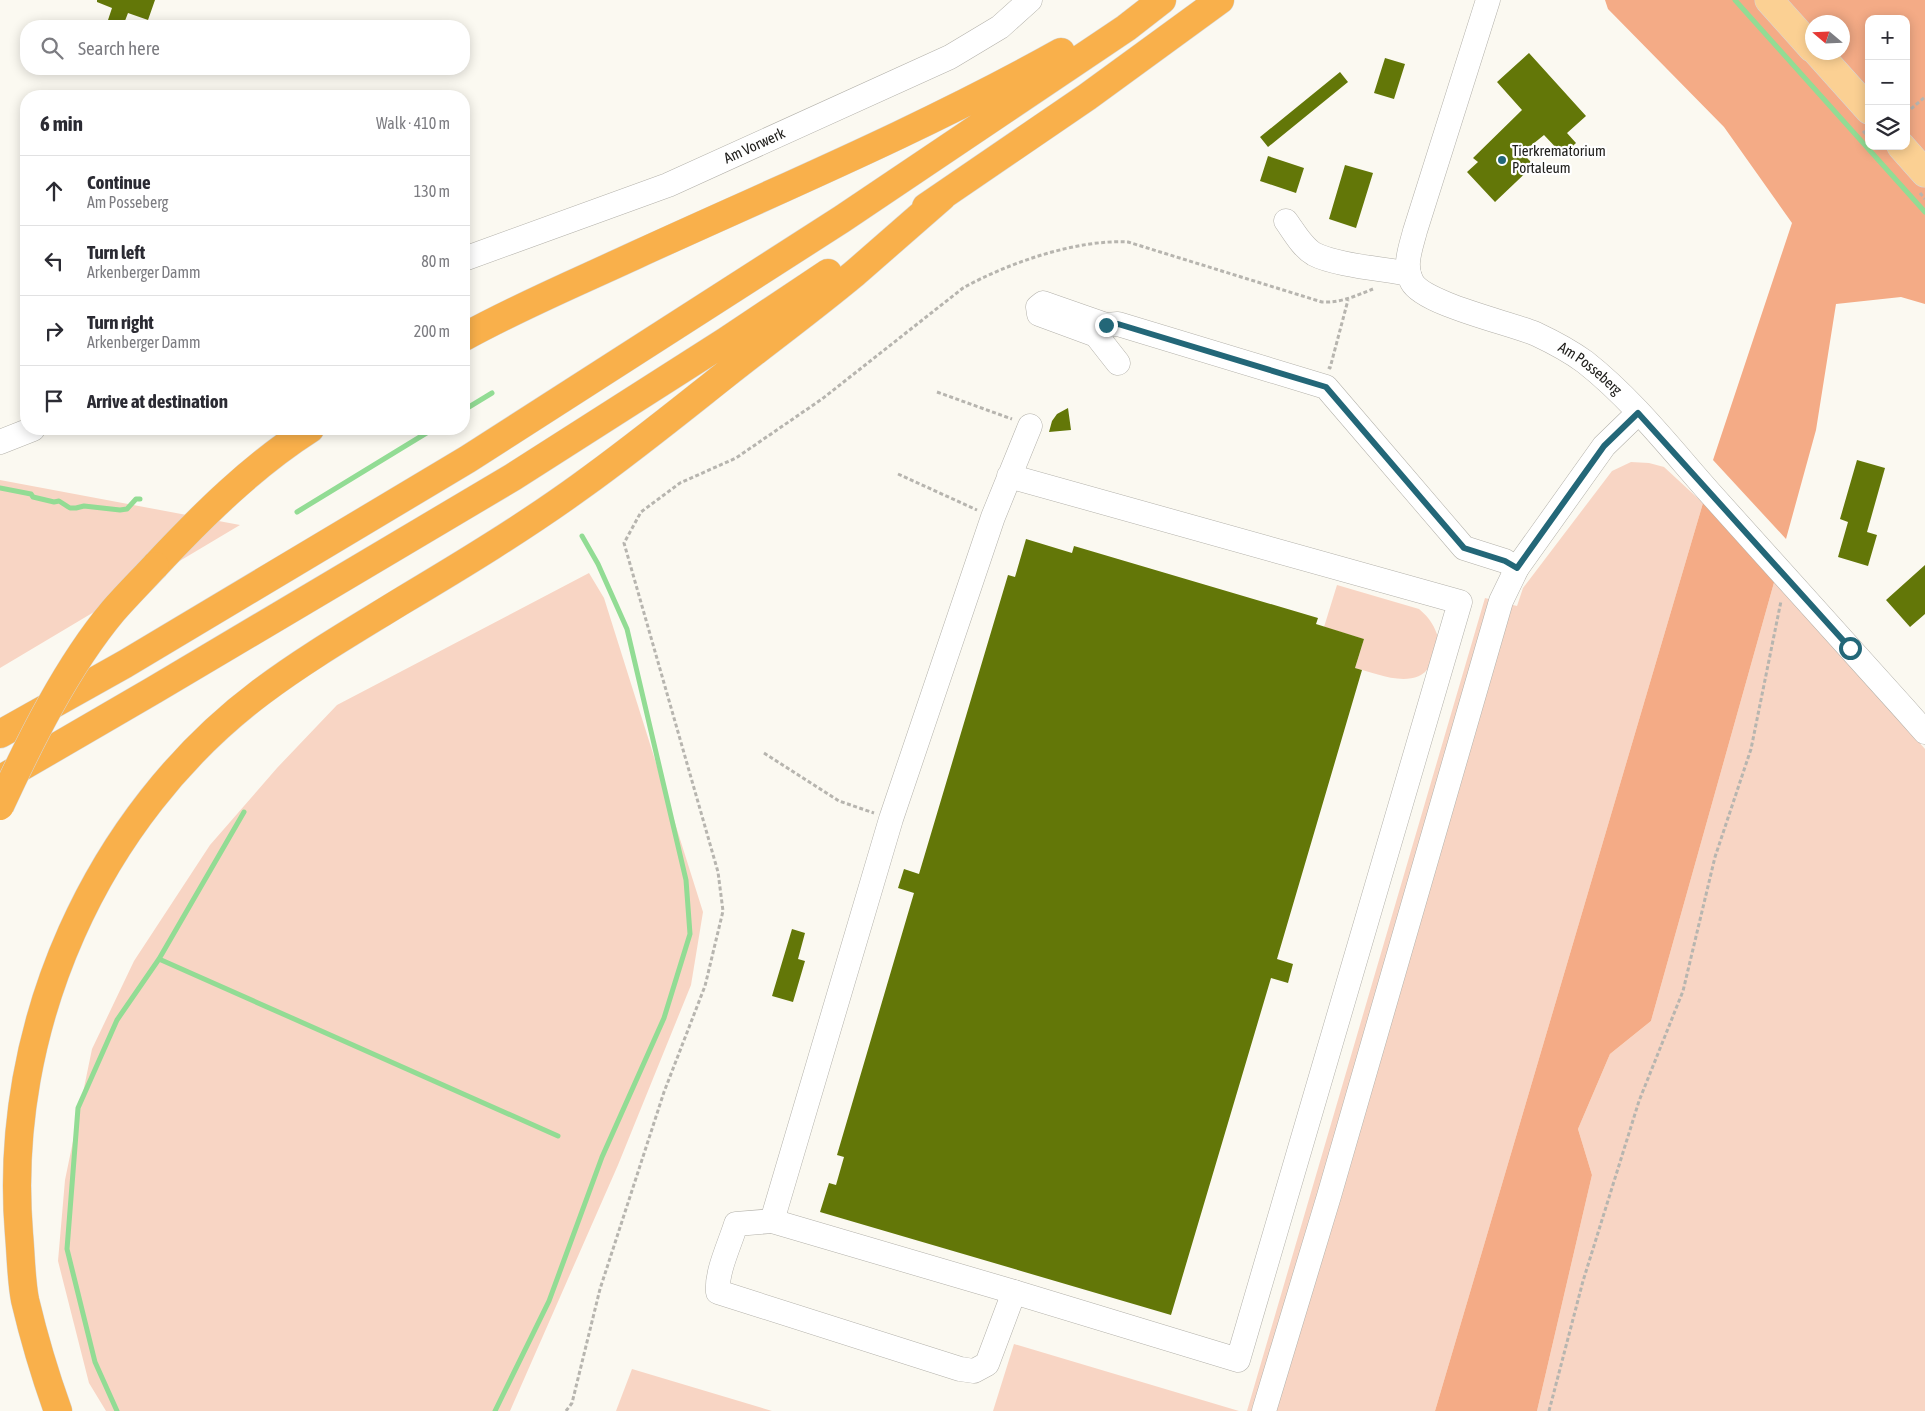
<!DOCTYPE html>
<meta charset="utf-8">
<style>
body{margin:0;font-family:"Asap Condensed",sans-serif;background:#f7f7f7;color:#2b2b33}
.controls{position:absolute;right:15px;top:15px;display:grid;overflow:hidden;border-radius:10px;box-shadow:0 2px 12px #0003}
.controls button{width:45px;height:45px;display:grid;place-items:center;padding:0;border:0;border-bottom:1px solid #e1e1e2;background:#fff;color:#2b2b33;font:25px sans-serif}
.compass{position:absolute;left:1805px;top:15px;width:45px;height:45px;border-radius:50%;background:#fff;box-shadow:0 2px 12px #0003;rotate:289deg}
.stop{position:absolute;width:15px;height:15px;margin:-11px;border:4px solid #236778;border-radius:50%;background:#fff}
.stop.end{background:#236778;border-color:#fff;box-shadow:0 1px 5px #0008}
.list{margin:0;padding:0;list-style:none}
h2{display:flex;justify-content:space-between;align-items:center;height:65px;margin:0;padding:0 20px;font-size:21px}
h2 small{font-size:16px;font-weight:400;color:#7c7c81}
.list li{display:grid;grid-template-columns:32px 1fr auto;gap:15px;align-items:center;box-sizing:border-box;height:70px;padding:0 20px;border-top:1px solid #e1e1e2}
.list b{display:block;font-size:19px;white-space:nowrap}
.list p{margin:0;font-size:16px;white-space:nowrap;color:#7c7c81}
.list em{font-size:16px;font-style:normal;color:#7c7c81}
.icon{flex:none;width:28px;height:28px;fill:none;stroke:currentColor;stroke-width:2;stroke-linecap:round;stroke-linejoin:round}
.map{position:relative;flex:none;width:1925px;height:1411px;overflow:hidden}
.search{position:absolute;background:#fff;box-shadow:0 2px 12px #0003;left:20px;top:20px;width:450px;height:55px;display:flex;align-items:center;gap:12px;box-sizing:border-box;padding:0 18px;border-radius:20px;color:#7c7c81;font-size:19px}
.panel{position:absolute;background:#fff;box-shadow:0 2px 12px #0003;left:20px;top:90px;width:450px;height:345px;border-radius:20px}
.map>svg:first-child{display:block}
</style>
<div class="map">
<svg width="1925" height="1411" viewBox="0 0 1925 1411">
<rect width="100%" height="100%" fill="#fbf9f1"/>
<path fill="#f8d5c4" d="M1631 462 1649 463 1664 467 1703 503 1435 1411H1247L1485 598 1517 606 1523 588 1612 471Z
M0 480 240 525 0 668Z
M589 573 604 598 703 912 691 985 618 1165 510 1411H106L89 1383 58 1261 65 1180 92 1049 134 961 210 845 277 768 337 705Z
M1775 579 1925 749V1411H1537L1592 1175 1578 1129 1610 1054 1651 1021Z
M1337 585 1419 609C1430 618 1435 627 1439 640 1436 648 1434 659 1430 666 1414 691 1376 673 1355 668L1364 639 1324 627Z
M1014 1344 1239 1411H993Z
M632 1369 772 1411H616Z"/>
<path fill="#f4ab86" fill-rule="evenodd" d="M1605 0H1925V304L1901 297 1836 304 1816 430 1786 539 1713 460 1792 223 1724 127 1608 9ZM1869 19H1906V146H1869ZM1812 22H1842V52H1812Z
M1703 503 1775 579 1651 1021 1610 1054 1578 1129 1592 1175 1537 1411H1435Z"/>
<g fill="none" stroke-linecap="round" stroke-linejoin="round">
<path stroke="#92dc94" stroke-width="5" d="M1735 0 1925 212
M464 410 492 393
M0 488 31 494 33 497 54 502 59 501 70 508H76L84 506 120 510 127 509 136 499H140
M297 512 433 429
M159 959 558 1136
M117 1411 95 1362 67 1249 78 1108 117 1020 159 959 244 812
M495 1411 549 1301 602 1157 664 1018 690 934 686 880 627 629 598 564 582 536"/>
</g>
<path fill="#637708" d="M97 0H155L148 20 128 13 123 26H106L112 8 97 2Z
M1529 53 1586 116 1567 133 1576 143 1563 155 1544 135 1522 153 1534 165 1495 202 1467 172 1478 162 1473 158 1522 110 1497 82Z
M1385 58 1405 64 1394 99 1374 93Z
M1340 72 1348 82 1268 147 1260 137Z
M1268 156 1304 168 1296 193 1260 181Z
M1345 165 1373 173 1356 228 1329 219Z
M1068 408 1071 430 1049 432 1052 421 1057 414Z
M1857 460 1885 468 1867 532 1877 535 1868 566 1838 557 1848 522 1840 519Z
M1026 539 1072 553 1074 546 1318 618 1316 624 1364 639 1355 668 1362 670 1277 959 1293 964 1288 983 1271 978 1171 1315 820 1212 829 1183 836 1185 844 1157 837 1155 914 893 898 888 904 869 919 874 1008 575 1015 577Z
M1925 565V614L1910 627 1886 600Z
M792 929 805 933 798 959 805 961 793 1002 772 996Z"/>
<g fill="none" stroke-linecap="round" stroke-linejoin="round">
<g stroke="#b3b1aa" stroke-width="25">
<g id="minor">
<path id="s1" d="M1488 0 1415 231C1411 247 1403 266 1412 282 1424 304 1510 323 1536 334 1553 342 1570 351 1585 362 1632 399 1671 449 1710 493 1782 573 1854 652 1925 732"/>
<path d="M1286 221C1294 232 1302 247 1314 254 1335 265 1384 269 1409 274"/>
<path id="s2" d="M464 259 668 185 950 57 1000 27 1030 0"/>
<path d="M1118 363 1096 335 1039 314 1038 307 1043 303 1106 325 1118 324 1326 387 1464 548 1505 561 1517 568"/>
<path d="M0 442 33 429"/>
<path d="M1009 476 1460 602 1238 1360 1014 1292 772 1221 891 819 993 517 1030 426"/>
<path d="M772 1221 736 1224C730 1244 716 1272 718 1292L960 1369 974 1371 987 1364 1014 1292"/>
<path d="M1264 1411 1329 1196 1501 601 1517 568 1604 446 1638 413"/>
</g>
</g>
<g stroke="#d7d7d6" stroke-width="29">
<path id="major" d="M1769 0 1812 48
M1817 52 1869 110
M1901 146 1925 173"/>
</g>
<g stroke="#d7d7d6" stroke-width="29">
<path id="highway" d="M926 207 1087 97 1220 0
M464 337C520 306 580 281 638 254 780 189 925 128 1061 52
M155 566C202 516 252 466 310 429
M0 734 125 664 468 459 842 219 1126 28 1162 0
M6 776 154 690 513 477 726 341 828 273
M58 1411C45 1375 34 1338 25 1300 21 1279 21 1256 19 1234 2 1028 96 816 261 692 305 659 353 631 400 602 462 565 523 528 581 486 630 451 677 413 725 375 768 341 813 308 855 273 884 248 913 222 942 197"/>
</g>
<path stroke="#b7b5af" stroke-width="3" stroke-dasharray="4 2.5" stroke-linecap="butt" d="M1906 113 1925 97
M1863 131 1869 137
M1920 193 1925 199
M1328 367 1330 368 1348 300
M937 392 1012 419
M898 474 977 510
M764 753 839 801 874 813
M566 1411 572 1403 600 1289 664 1092 705 986 723 911 718 872 624 543 641 512 680 483 736 458 822 399 963 288C1008 263 1077 239 1128 242L1322 302C1341 303 1355 296 1373 289
M1549 1411 1583 1281 1639 1101 1683 991 1715 857 1751 749 1781 601"/>
<use href="#minor" stroke="#fff" stroke-width="24"/>
<use href="#major" stroke="#fbd093" stroke-width="28"/>
<use href="#highway" stroke="#f9b04b" stroke-width="28"/>
<g stroke="#d7d7d6" stroke-width="29" stroke-linecap="butt">
<path id="highway-bridge" d="M0 806C30 741 67 666 113 611 126 596 141 581 155 566"/>
</g>
<use href="#highway-bridge" stroke="#f9b04b" stroke-width="28"/>
</g>
<g fill="none" stroke-linecap="round" stroke-linejoin="round">
<path stroke="#236778" stroke-width="6" d="M1106 325 1118 324 1326 387 1464 548 1505 561 1517 568 1604 446 1638 413 1850 648"/>
</g>
<circle fill="#236778" stroke="#fff" stroke-width="2" cx="1502" cy="160" r="5"/>
<g text-anchor="middle" stroke-width="4.5" stroke-linejoin="round" paint-order="stroke">
<g font-size="15" fill="#22211e" stroke="#fff">
<text dy="5" stroke="none"><textPath href="#s2" startOffset="312">Am Vorwerk</textPath></text>
<text dy="5" stroke="none"><textPath href="#s1" startOffset="495">Am Posseberg</textPath></text>
</g>
<g font-size="15" fill="#22211e" stroke="#fff" text-anchor="start">
<text x="1512" y="156">Tierkrematorium<tspan x="1512" dy="17">Portaleum</tspan></text>
</g>
</g>
</svg>
<div class="controls">
<button>+</button>
<button>−</button>
<button><svg class="icon" aria-label="layers" viewBox="0 0 24 24"><path d="M12 4l9 5-9 5-9-5zM3 14l9 5 9-5"/></svg></button>
</div>
<svg class="compass" viewBox="-18 -18 36 36"><path d="M0-13l5 13h-10z" fill="#e53935"/><path d="M0 13l5-13h-10z" fill="#7c7c81"/></svg>
<div class="stop" style="left:1850px;top:648px"></div>
<div class="stop end" style="left:1106px;top:325px"></div>
<div class="search"><svg class="icon" aria-label="search" viewBox="0 0 24 24"><circle cx="10" cy="10" r="6"/><path d="M15 15l6 6"/></svg>Search here</div>
<section class="panel">
<h2>6 min<small>Walk · 410 m</small></h2>
<ul class="list">
<li><svg class="icon" aria-label="ahead" viewBox="0 0 24 24"><path d="M12 20V5M6 11l6-6 6 6"/></svg><div><b>Continue</b><p>Am Posseberg</p></div><em>130 m</em></li>
<li><svg class="icon" aria-label="left" viewBox="0 0 24 24"><path d="M17 20v-9H6M10 6l-5 5 5 5"/></svg><div><b>Turn left</b><p>Arkenberger Damm</p></div><em>80 m</em></li>
<li><svg class="icon" aria-label="right" viewBox="0 0 24 24"><path d="M7 20v-9h11M14 6l5 5-5 5"/></svg><div><b>Turn right</b><p>Arkenberger Damm</p></div><em>200 m</em></li>
<li><svg class="icon" aria-label="arrive" viewBox="0 0 24 24"><path d="M6 21V4h12l-3 4 3 4H6"/></svg><div><b>Arrive at destination</b></div></li>
</ul>
</section>
</div>
